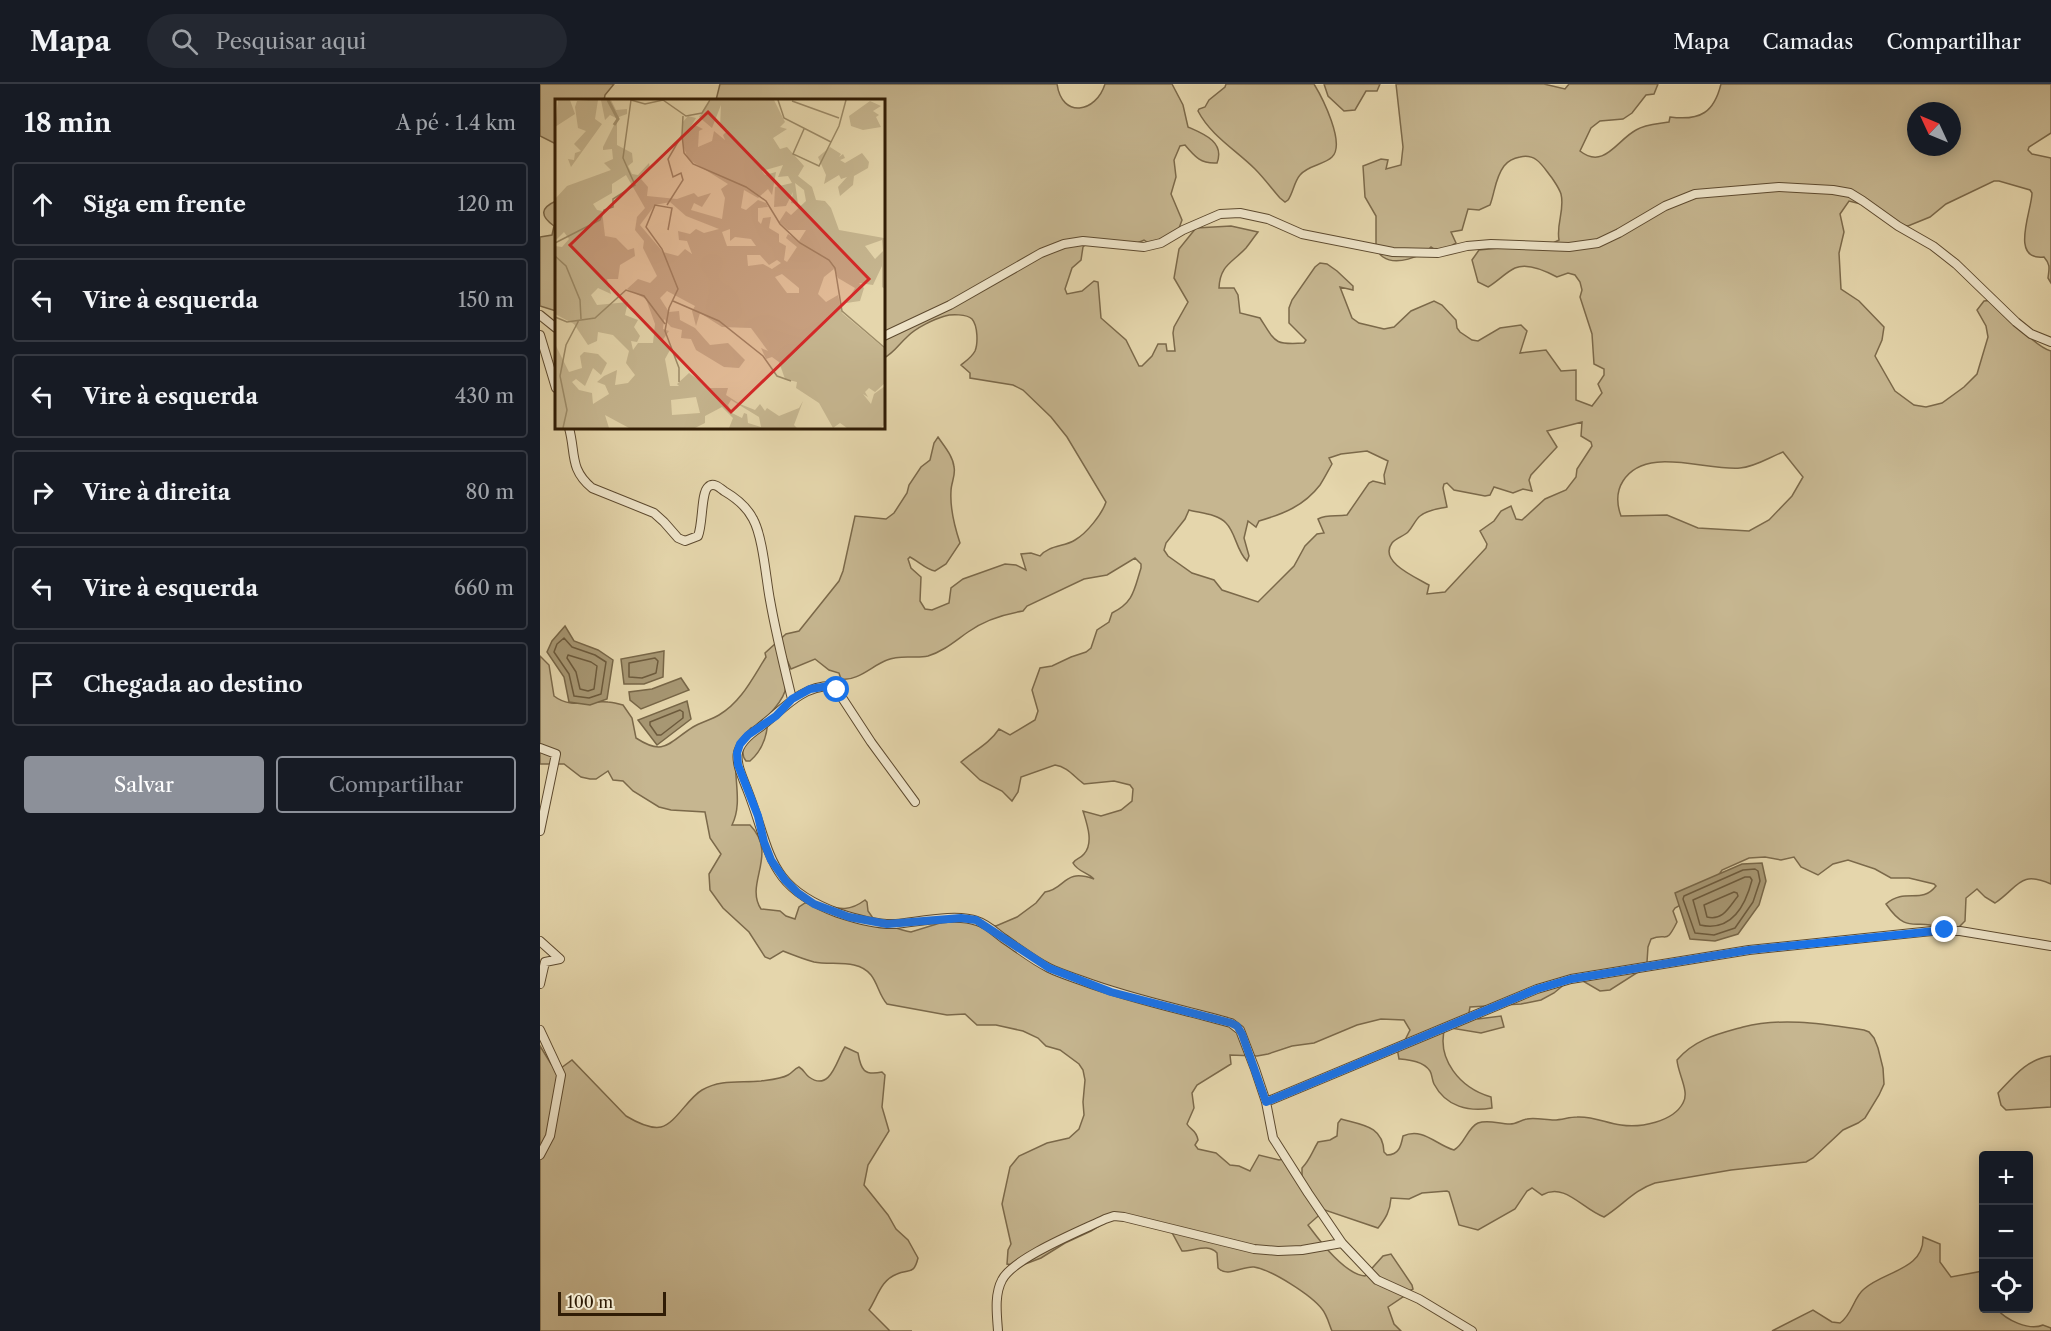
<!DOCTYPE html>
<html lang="pt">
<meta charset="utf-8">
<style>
body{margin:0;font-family:"Libre Caslon Text",serif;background:#242831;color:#f1f3f6}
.controls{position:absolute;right:18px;bottom:18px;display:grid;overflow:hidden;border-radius:6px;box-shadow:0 3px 15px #0003}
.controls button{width:54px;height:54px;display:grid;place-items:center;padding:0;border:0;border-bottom:2px solid #363941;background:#171b24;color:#f1f3f6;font:30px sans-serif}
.compass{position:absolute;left:1367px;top:18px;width:54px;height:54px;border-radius:50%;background:#171b24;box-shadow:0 3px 15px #0003;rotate:314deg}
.scale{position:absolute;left:18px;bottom:15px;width:108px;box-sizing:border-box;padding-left:6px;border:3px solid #301c05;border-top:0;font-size:16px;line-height:21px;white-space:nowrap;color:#301c05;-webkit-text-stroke:4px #eee4c9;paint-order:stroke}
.stop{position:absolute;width:18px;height:18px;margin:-14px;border:4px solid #1a73e8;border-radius:50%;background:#fff}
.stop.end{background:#1a73e8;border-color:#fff;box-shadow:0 2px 6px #0008}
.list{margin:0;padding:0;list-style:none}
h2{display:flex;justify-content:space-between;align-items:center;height:78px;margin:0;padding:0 24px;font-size:26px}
h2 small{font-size:20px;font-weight:400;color:#9ea1a6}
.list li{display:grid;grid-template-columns:39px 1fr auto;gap:18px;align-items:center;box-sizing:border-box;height:84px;margin:0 12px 12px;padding:0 12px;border:2px solid #363941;border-radius:6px}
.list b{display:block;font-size:22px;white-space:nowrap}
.list em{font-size:20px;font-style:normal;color:#9ea1a6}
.actions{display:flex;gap:12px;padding:18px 24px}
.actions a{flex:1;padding:14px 0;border:2px solid #8c9099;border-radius:6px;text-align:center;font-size:21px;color:#8c9099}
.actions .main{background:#8c9099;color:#fff}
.icon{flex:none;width:33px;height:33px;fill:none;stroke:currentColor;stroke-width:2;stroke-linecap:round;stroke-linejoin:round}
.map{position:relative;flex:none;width:1511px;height:1247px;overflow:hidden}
header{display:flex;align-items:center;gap:36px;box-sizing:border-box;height:84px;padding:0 30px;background:#171b24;border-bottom:2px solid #363941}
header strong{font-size:28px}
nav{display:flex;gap:33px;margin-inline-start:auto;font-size:21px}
.search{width:420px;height:54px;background:#242831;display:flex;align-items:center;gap:15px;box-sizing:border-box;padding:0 21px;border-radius:33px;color:#9ea1a6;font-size:22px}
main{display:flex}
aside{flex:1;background:#171b24}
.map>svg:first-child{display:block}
</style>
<header>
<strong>Mapa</strong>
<div class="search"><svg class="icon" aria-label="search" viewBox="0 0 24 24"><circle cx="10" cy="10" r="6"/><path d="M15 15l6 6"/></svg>Pesquisar aqui</div>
<nav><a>Mapa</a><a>Camadas</a><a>Compartilhar</a></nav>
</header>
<main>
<aside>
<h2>18 min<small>A pé · 1.4 km</small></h2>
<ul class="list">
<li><svg class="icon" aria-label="ahead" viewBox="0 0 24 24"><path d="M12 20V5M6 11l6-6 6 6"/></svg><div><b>Siga em frente</b></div><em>120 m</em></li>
<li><svg class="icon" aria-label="left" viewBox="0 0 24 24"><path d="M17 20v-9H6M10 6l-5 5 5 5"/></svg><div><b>Vire à esquerda</b></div><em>150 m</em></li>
<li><svg class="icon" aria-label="left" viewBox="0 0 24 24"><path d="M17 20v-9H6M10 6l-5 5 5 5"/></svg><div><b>Vire à esquerda</b></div><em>430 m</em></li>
<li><svg class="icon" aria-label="right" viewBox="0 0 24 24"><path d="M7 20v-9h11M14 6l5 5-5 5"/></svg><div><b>Vire à direita</b></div><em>80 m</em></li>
<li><svg class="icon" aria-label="left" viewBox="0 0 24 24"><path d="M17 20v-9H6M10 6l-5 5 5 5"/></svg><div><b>Vire à esquerda</b></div><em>660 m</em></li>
<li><svg class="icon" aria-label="arrive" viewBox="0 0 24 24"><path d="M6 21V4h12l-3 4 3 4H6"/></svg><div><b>Chegada ao destino</b></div></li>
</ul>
<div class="actions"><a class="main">Salvar</a><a>Compartilhar</a></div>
</aside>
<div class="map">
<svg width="1511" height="1247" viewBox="0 0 1511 1247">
<rect width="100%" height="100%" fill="#e5d6ac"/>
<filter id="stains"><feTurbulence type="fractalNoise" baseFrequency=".00333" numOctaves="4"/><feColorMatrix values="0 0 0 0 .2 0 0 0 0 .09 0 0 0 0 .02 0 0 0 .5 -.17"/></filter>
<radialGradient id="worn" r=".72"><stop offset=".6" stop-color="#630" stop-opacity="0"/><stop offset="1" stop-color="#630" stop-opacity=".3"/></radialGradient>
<path fill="#c6b690" stroke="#7b694a" stroke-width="1.5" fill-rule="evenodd" d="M0 0H74L65 11 64 16H16V60L0 52Z
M180 0H517C522 35 556 29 565 0H632L643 21 648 43C664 50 685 58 677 79 661 80 655 73 645 61L640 62 634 76 636 93 631 110 642 136 638 147 610 160 604 156 590 162 545 161 543 163 541 176 532 184 525 205 527 210 542 207 554 197 558 198 561 234 586 256 599 282H602L612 272 618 260H626L627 267H635L633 249 634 243 648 218 634 194 639 165 656 144 691 142 718 148C714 153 710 159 706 164 692 179 680 181 679 204H694L698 211 700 229 720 234C736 259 734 261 764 259L766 256 749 239V224L752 216 775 183 780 179 787 180 797 187 813 202V206L800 203 812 234 819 239 844 245 854 243 871 227 894 217 902 221 916 236 917 244 920 248 932 256 938 257 960 244 981 241 987 247 980 269 1006 266 1021 287 1036 286V316L1052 322 1062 309 1058 300 1064 291V285L1054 280 1052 250 1040 213 1042 206 1040 198 1035 191 1028 189 1017 193C1006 187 988 178 975 184 966 188 957 198 948 203L938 198 932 176 939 166 998 160 1009 161 1019 156C1016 140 1025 126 1021 110 1019 104 1016 100 1012 94 1003 83 997 69 980 73 974 74 968 77 964 82 955 94 955 108 950 121L939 126 928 125 922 146 911 148 916 159 900 169 891 163C881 173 856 182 843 173 840 171 838 168 836 165V132L825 113 823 82 841 75 848 76 846 85 861 81 863 63 856 0H1004L1025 5 1029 0H1118L1114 10 1106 11 1092 29 1083 35 1060 37 1051 44 1040 67C1064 86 1077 56 1096 46 1106 40 1118 40 1129 38L1130 33C1161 37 1174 28 1181 0H1511V49L1489 63 1488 66 1492 70 1511 74V199L1508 194C1509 185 1511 181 1504 173 1469 177 1492 126 1492 109L1490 106 1459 97H1454L1406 120 1390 133 1368 142 1349 139 1325 121 1309 117 1300 130 1304 148 1299 169 1301 205 1319 217 1344 243 1342 256 1335 272 1355 307 1374 321 1386 323 1402 319 1424 303 1437 290 1448 253 1446 242 1437 226 1444 217 1454 216C1468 230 1493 262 1511 267V800C1479 786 1479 803 1455 819L1445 813 1437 805 1426 814 1425 837 1417 845 1405 847C1377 830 1370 855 1346 820 1366 803 1381 821 1396 802L1394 800 1369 794H1351L1335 785 1308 776 1293 780 1278 791 1261 783 1254 773 1241 776 1225 773 1209 774 1182 786 1169 805 1135 824 1133 827 1137 838C1125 862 1128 848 1111 855L1108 863 1107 878 1103 885 1070 906 1060 907 1043 897 1026 899 1014 909 1001 916 981 920 930 923 929 929 938 935 961 932 964 943 941 949 905 943C896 975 920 1004 951 1013L952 1024C929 1028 906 1023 894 1000 892 996 892 990 890 987 883 977 869 976 859 975L857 964 865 956 870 946 864 936 841 935 817 941 774 959 752 962 728 970 717 972 690 971 691 980 657 1001 652 1009 654 1024 647 1040C651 1047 656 1045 658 1056L655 1061 658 1065 676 1069 690 1081 699 1082 710 1087 719 1071 739 1076 749 1074 770 1113 762 1092V1084C770 1076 772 1068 778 1058L790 1056 797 1052 798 1039 801 1035C823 1041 843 1042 844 1068L847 1071C859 1071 861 1062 863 1052 883 1043 896 1061 914 1066 925 1060 927 1044 938 1039 948 1035 959 1040 970 1040 976 1040 981 1036 987 1035 994 1033 1006 1036 1014 1036 1022 1036 1029 1033 1037 1033 1053 1032 1066 1039 1081 1041 1100 1044 1133 1038 1143 1019 1150 1008 1138 990 1137 976 1155 955 1178 950 1203 943 1243 933 1283 940 1324 946L1329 948 1334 954 1338 964 1343 984 1344 1000 1339 1011 1325 1034 1318 1039 1303 1046 1273 1074 1266 1078 1191 1086 1115 1099C1094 1106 1082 1122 1064 1133 1042 1125 1025 1098 1002 1111L992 1104 987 1107 975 1125 938 1146 919 1141 909 1108 907 1107 882 1109 869 1115 851 1114C850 1127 846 1134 838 1144L785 1126 768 1141C780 1157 804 1190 825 1192L843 1172 851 1170 872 1201 873 1205 869 1207 872 1210 863 1213 848 1223 854 1240 861 1247H792C789 1240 787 1231 782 1225 771 1211 732 1186 714 1183 701 1182 688 1194 678 1184L677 1169C668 1159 655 1167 642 1167L630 1145 578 1134 569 1136 551 1147 525 1159 501 1174 480 1182 467 1180 468 1166 471 1160 462 1120 470 1083 479 1072 507 1059 529 1054 539 1045 544 1031 543 1018 545 996 543 986 539 980 520 966 506 962 498 954 483 947 456 941H437L425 930 407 931 347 920C339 911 338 900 331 891 318 874 291 882 274 878 263 875 253 871 243 867L230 875 225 873 209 848 183 824 170 806 169 790 181 770 170 754 165 728 131 726 119 723 93 707 83 697 73 696 68 687 56 695H50L41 693 24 680H0V572L9 581 14 612C30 625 50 616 68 618 73 618 78 620 83 621L92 634 96 654C125 673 129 658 153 643 161 638 171 636 179 631 201 618 212 595 226 573L225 569 246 550 259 547 299 497 303 487 315 432 346 435 354 429 367 409 369 401 381 383 390 376 394 359 398 353C404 362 413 372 414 383 416 391 411 399 411 407 410 422 415 444 420 459L406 480 395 487C387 486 378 477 370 473L368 475 371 484 381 493 380 517 385 525 392 526 409 519 411 504 423 495 465 480 476 481 486 486 481 470 491 469 500 472C509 461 524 463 535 456 547 449 562 430 566 418L527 353 511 333 483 306 473 301 430 294V289L421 281C426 277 432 273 435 267 438 260 438 242 432 235 427 230 411 230 405 232 394 235 376 244 368 252 359 260 354 269 344 274V16H176ZM1376 27H1412V63H1376ZM1042 338 1041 352 1051 358 1052 362 1037 385 1036 393 1026 406 1005 415 982 436 976 435 971 422 961 427 954 437 940 447 947 460 946 464 905 508 887 510 889 501C877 494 838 478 852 459 856 454 864 452 868 448 873 443 875 436 880 432 887 426 898 425 907 423L903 404 904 400 907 399 914 406 945 412 950 411 954 403 973 409 983 405 992 407 989 396 991 391 1017 363 1007 347ZM827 367 848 377 844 391 845 400 833 397 829 399 807 431C796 433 788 430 778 435L784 449 777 450 765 462 754 482 718 518 682 506 674 496 652 489 628 472 624 466 626 459 645 435 649 426C660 429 678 430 686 439 696 449 696 466 707 477L709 472 704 454 708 437 716 443 719 437C743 430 764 422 780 401 784 395 788 387 792 380L789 374 801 370ZM1243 368 1263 393 1252 412 1229 436 1209 447 1158 444 1127 431 1081 432C1077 421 1076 408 1083 397 1105 361 1166 387 1200 384 1215 383 1228 374 1243 368ZM595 474 601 480V484C594 506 594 518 572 529L569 538 557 546 551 564 546 568 531 573 512 582 500 584 492 606 498 627 495 636 470 651 459 645C450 659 434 667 421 678L440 696 462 707 472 717 478 708 481 693 515 681C528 683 534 693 544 700L574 697 590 701 593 705 592 717 581 726 561 732 543 727C547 740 554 759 544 770 540 775 536 774 533 779 538 788 547 788 554 795 523 784 526 805 505 808L496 819 477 833 456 842 413 835 371 848C359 846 347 840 335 837L328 827 327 818 325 816C301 834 290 818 265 819L259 823 255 835 246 832 240 827 221 825C204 799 239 771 210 741H192C205 715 189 685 199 659 202 653 207 648 211 644L212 646C207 656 198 667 206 677H210C224 665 228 649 228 632 252 606 246 603 244 569L251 585 275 575 289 586 299 589 301 595C317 598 333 581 347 576 361 570 375 575 388 572 404 567 415 557 428 548 443 537 465 530 483 527L487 522 544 495 567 491Z
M686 0H774C782 13 806 60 792 73 784 81 768 81 760 91 754 98 753 109 748 116L745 118 740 114C732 105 724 94 715 85 696 66 671 52 658 27L659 25 665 23 669 16 685 3Z
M784 0H840L837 7H826L815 26 804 27 788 12Z
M16 117V227L0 222V153L12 151 14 142C0 132 0 124 16 117Z
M0 962 11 980 21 984 32 976 86 1032C96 1038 111 1045 121 1043 135 1040 148 1014 162 1006 181 995 200 999 221 997 228 996 241 995 248 991 252 989 254 985 259 983 264 986 265 990 269 993 291 1009 297 974 305 963L318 969C321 986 324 992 342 988L345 991 342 1023 349 1047 328 1081 324 1101 348 1131 356 1145 368 1156 378 1174C374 1191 369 1185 357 1190 341 1196 338 1212 329 1226L350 1247H372H0Z
M1511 972V1023L1466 1026 1461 1021 1458 1009C1474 992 1487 975 1511 972Z
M1383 1153 1400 1160V1178L1411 1193 1443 1187 1444 1224 1457 1225C1466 1236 1489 1247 1503 1241L1511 1244V1247H1232L1273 1226 1292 1238 1300 1239C1313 1230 1313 1214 1324 1205 1344 1187 1384 1186 1383 1153Z"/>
<path fill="#a79773" stroke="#776647" stroke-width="1.5" d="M25 542 34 557 58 566 73 576 67 615 50 621 29 618 24 593 7 568 12 557Z
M124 567 123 593 104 600H84L81 575Z
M141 594 149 606 101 625 90 616 89 608 112 605Z
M147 617 151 635 117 661 98 636Z
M1222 779 1226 797 1219 821 1198 850 1175 857 1150 855 1135 809 1202 780Z"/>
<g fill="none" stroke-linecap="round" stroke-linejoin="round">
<path stroke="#6c5a3c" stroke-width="1.5" d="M24 554 32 563 55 571 66 578 61 610 49 614 34 612 29 590 14 568 17 560Z
M28 571 51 578 57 582 54 605 48 607 40 605 36 588 27 574Z
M115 574 118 577 116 589 102 594 89 593V579Z
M140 626 143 628V634L121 651H117L110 641V638Z
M1215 785 1218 787 1220 797 1213 818 1195 844 1174 851 1155 849 1143 815 1144 812 1203 786Z
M1205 793H1210L1212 796C1205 823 1191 848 1160 841L1153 816Z
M1194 808 1197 809 1198 812C1189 823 1183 837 1167 833L1164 821Z"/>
<g stroke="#5d4a2f" stroke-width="10">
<path id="minor" d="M0 231 16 244
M0 251 16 304
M344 252 410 221 501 169 524 160 543 157 604 163 621 159 643 146 680 130 700 129 728 135 762 150 853 168 898 169 927 162 951 160 1029 163 1058 159 1079 149 1125 122 1155 110 1239 103 1293 106 1310 109 1323 117 1358 142 1393 162 1416 180 1476 238 1491 250 1511 258
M29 344C36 369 29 385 52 404L114 429 124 438 138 454 145 457 158 452C163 440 161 409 168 403 173 398 179 403 184 407 196 414 207 423 213 435 223 453 226 495 230 516 236 550 244 582 252 615
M0 664 16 670 0 747
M375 718 331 658 297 606 291 602C260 602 242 627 219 644 190 664 195 675 207 705 232 768 225 802 298 829 316 835 337 841 356 840 378 838 416 829 437 837 447 840 455 848 463 854 478 864 493 876 509 884 519 889 532 893 543 897 591 915 641 925 691 939L700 946 715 985 726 1018 733 1054 768 1109 802 1159 837 1196 879 1215 932 1247
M0 857 20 875 5 878 0 900
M0 946 21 991 10 1052 0 1071
M726 1018 997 905 1031 895 1209 866 1392 847H1420L1511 862
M458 1247C457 1231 454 1211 462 1196 473 1174 540 1147 565 1135L574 1132 584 1133 714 1165 738 1167 762 1166 802 1159"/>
</g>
<use href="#minor" stroke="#eee4c9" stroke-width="8"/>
</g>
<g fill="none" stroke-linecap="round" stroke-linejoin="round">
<path stroke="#1a73e8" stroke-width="8" d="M297 606 289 602 270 605 252 615 236 632 208 651 200 660 197 669 198 681 218 732 224 758 231 776 245 796 258 809 274 820 309 833 347 840 421 834 436 836 509 884 571 908 691 939 697 942 702 950 726 1018 997 905 1031 895 1209 866 1405 846"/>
</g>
<g transform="translate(15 15)">
<rect width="330" height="330" fill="#e5d6ac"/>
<path d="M3 1H15L20 15 0 28ZM34 1H43L40 20 47 25 16 68 13 60 19 61 20 54 26 52 19 45 31 32 23 29 20 8 22 2ZM46 1H56L61 11 72 10V15L61 19 55 16 50 21ZM156 1H219L230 23 225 28 232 30 218 39 225 50 232 48 249 67 243 77 257 88 261 101 270 102 276 109 284 131 329 139 330 132V190L327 188V167L318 186 304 184 309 189 305 202 291 204 300 189 283 179 279 170 269 178 263 195 271 203 283 196 287 214 330 250V284L320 293 314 289 310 293 313 298 308 295 316 305 319 295 330 287V325L326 329H292L285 324 278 329 264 304 241 289 242 283 230 280 224 263 217 258 211 260 206 249 213 252 196 229 167 228 145 214 141 227 137 212 140 207 112 192 105 199 114 213 124 212 125 221 140 229 155 246 173 244 190 261 184 269 169 268 141 251 136 240 126 239 127 231 116 228 109 220 108 230 114 232 107 242 115 251 110 260 115 287H124L122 285 134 274 155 289H173L171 296 185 305 200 311 205 305 210 312 212 309 224 317 244 309 248 302 239 326 242 329H174L178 319 167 308 150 317V324L140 329H74L50 316 54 329H0V245L14 273 27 269 25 257 29 253 43 255 52 264 46 276 38 269 30 287 21 280 17 283 24 291 37 294 38 305 54 295 50 286 42 283 49 277 62 271 60 286 73 284 80 276 71 264 74 252 58 236 43 233 42 242 33 246 19 225 0 215V147L7 148 14 140 9 133 0 142V100L12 87 56 71 49 64 58 60 57 50 48 51V48L62 20V46L77 54 78 63 73 67 77 75 83 76 94 64 95 69 86 80 93 88 92 97 122 100 139 94 143 98 156 94 147 108 139 104 136 111 167 120 170 99 166 90 173 85 133 60 128 46 127 24 133 17 141 19 135 29 140 26 148 30 144 32 143 48 157 42 159 32 170 41 168 36 173 31 165 28 166 6 157 29 144 18ZM228 66 223 78 233 77 237 84 220 88 219 108 231 107 238 93 236 104 243 105 240 84 249 91 251 102 236 116 231 112 224 123 233 131H251L244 142 233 135 231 139 242 148 232 163 229 161 231 147 224 143V135L214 129 216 118 208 119 206 125 203 122V109L213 108 211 104 203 101 191 111 186 109 189 91 203 99 213 90 217 96 221 73 210 76 207 72ZM71 76 90 109 82 118 80 131 89 142 88 149 102 177 95 184 83 180 72 190 91 200 100 225 98 244H83L78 251 76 242 82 243 85 237 79 228 83 221 70 216 73 203 42 206 36 196 43 189 56 195 52 180H63L65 166 80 157 79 149 73 151 61 139 50 137 47 112 42 111 38 105 57 94V85ZM115 103 131 117 164 130 149 134 141 130 135 135 123 132 124 141 132 142 137 155 130 150 123 157 108 153 85 126 100 106ZM175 130V142L180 138 196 140 201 147H172L167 133ZM327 141 328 152 320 160 310 147ZM192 156H205L214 166 222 161 226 164 217 170 208 165 193 167ZM227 175 244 189V194H232L220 178ZM141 298 145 314 117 316 116 301ZM176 301 204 318 206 328 193 324 192 315 189 314 187 319 177 314 173 306ZM315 2 326 7 318 12 324 16 321 18 326 28 308 31 296 27 294 17ZM275 48 286 55 284 58 288 55 290 59 285 61 290 64 307 54 314 63 313 69 299 77 298 86 285 97 283 88 292 78 286 80 284 76 269 85 271 76 263 58Z" fill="#c6b690" fill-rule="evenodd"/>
<path fill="none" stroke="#a79773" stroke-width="3" d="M53 1 63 20 59 26"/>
<path fill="none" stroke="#9d8c69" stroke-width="1.5" d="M76 1 90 5 108 1 131 17 147 14 155 1M223 1 229 19 276 43M237 2 284 19M249 30 238 55 264 67 284 27 291 1M127 36 129 54 138 65 191 88 211 102 225 125 245 144 274 161 280 169 287 212 330 249M112 106 128 81 126 74 118 78 113 60 127 36 128 17M113 131 117 109 100 106 91 128 107 150 123 190 114 209 110 232 124 269V283M0 144 45 121 49 111 58 108V100L80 86 68 59 76 1M0 157 11 167 25 201 26 220M118 202 164 222 208 257 222 277 236 282M0 218 12 223 40 219 71 191 89 197 110 225M8 329 12 311 5 277 11 246 24 221"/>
<path fill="#d62828" fill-opacity="0.15" stroke="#d62828" stroke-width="3" d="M153 13 314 180 176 313 15 146Z"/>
<rect width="330" height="330" fill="none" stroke="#301c05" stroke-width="3"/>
</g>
<rect width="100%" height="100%" filter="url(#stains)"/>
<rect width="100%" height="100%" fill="url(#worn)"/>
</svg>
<div class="controls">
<button>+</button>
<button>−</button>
<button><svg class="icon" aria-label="locate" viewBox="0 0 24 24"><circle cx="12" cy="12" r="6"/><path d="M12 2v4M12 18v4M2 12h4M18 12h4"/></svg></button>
</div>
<svg class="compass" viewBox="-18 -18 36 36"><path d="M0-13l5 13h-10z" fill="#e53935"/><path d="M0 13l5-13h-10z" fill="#9ea1a6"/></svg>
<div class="scale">100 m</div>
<div class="stop" style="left:297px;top:606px"></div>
<div class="stop end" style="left:1405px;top:846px"></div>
</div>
</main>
